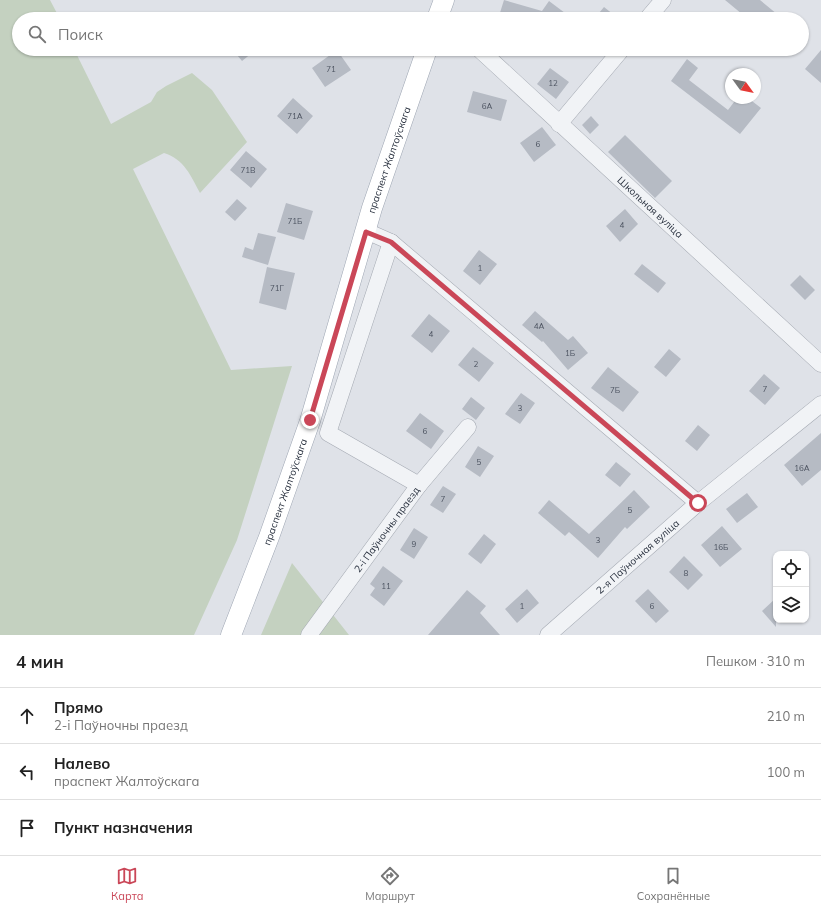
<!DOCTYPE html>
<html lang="ru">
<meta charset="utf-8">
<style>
body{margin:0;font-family:Mulish,sans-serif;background:#f2f2f2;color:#222}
.controls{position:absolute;right:12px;bottom:12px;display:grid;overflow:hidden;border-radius:8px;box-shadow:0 1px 3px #0004}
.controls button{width:36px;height:36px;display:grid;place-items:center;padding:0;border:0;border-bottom:1px solid #e0e0e0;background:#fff;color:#222;font:20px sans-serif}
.compass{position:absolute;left:725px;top:68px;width:36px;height:36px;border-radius:50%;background:#fff;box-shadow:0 1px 3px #0004;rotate:123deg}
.stop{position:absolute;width:12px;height:12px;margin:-9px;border:3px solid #ca4758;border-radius:50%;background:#fff}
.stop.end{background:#ca4758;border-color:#fff;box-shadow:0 1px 4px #0008}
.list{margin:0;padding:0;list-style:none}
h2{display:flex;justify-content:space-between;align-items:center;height:52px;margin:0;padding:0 16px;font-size:17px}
h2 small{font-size:13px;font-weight:400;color:#767676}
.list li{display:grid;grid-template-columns:26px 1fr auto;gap:12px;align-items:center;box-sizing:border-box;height:56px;padding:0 16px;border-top:1px solid #e0e0e0}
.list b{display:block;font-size:15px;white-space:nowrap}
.list p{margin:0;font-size:13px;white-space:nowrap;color:#767676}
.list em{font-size:13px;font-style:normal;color:#767676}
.icon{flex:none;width:22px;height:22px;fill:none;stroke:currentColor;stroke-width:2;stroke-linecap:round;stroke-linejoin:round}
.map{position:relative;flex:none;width:821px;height:635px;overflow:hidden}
.search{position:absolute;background:#fff;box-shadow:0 1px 3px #0004;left:12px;right:12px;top:12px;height:44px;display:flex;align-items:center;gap:10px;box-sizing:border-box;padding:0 14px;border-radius:22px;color:#767676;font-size:15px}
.sheet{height:220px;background:#fff}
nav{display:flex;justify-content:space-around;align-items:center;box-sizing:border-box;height:56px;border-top:1px solid #e0e0e0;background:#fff;font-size:11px;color:#767676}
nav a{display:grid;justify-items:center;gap:2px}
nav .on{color:#ca4758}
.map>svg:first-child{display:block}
</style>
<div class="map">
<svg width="821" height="635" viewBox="0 0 821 635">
<rect width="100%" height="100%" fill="#dfe2e8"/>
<path fill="#c4d1c0" d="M0 0H50L60 19H19V49H74L111 124 151 102 157 92 166 86 192 73 212 90 247 142 200 193C191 176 184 159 164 153L133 169 231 370 292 366 237 540 194 635H0Z
M292 563 349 635H261Z"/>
<path fill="#b6bbc4" d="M504 0 542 11 549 1 573 19H498Z
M725 0H760L783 19H748Z
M604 7 619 19H594Z
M232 49H257L242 61Z
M337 50 351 70 325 87 312 68Z
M821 50V83L805 69Z
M687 59 698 68 689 80 728 110 737 98H748L761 108 740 134 671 81Z
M550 68 569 82 556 99 537 84Z
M473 91 507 100 501 121 467 112Z
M293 98 313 116 297 134 277 116Z
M591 116 599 125 590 134 582 125Z
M542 127 556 145 534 162 520 143Z
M625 135 672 181 655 198 608 152Z
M246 151 267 169 251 188 230 170Z
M237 199 247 208 235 221 225 212Z
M286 203 313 211 304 240 277 232Z
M625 209 638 224 620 242 606 226Z
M258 233 276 237 268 265 242 257 245 247 253 250Z
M479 250 497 264 480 285 463 271Z
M642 264 666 283 658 293 634 274Z
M267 267 295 273 286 310 259 303Z
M800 275 815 290 805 300 790 285Z
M535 311 568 340 573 336 588 353 568 370 543 341 542 342 522 325Z
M429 314 450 331 432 353 411 336Z
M473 347 494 363 479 382 458 365Z
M669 349 681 359 666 377 654 367Z
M608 367 639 392 623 412 591 388Z
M764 374 780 388 765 405 749 391Z
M521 393 535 403 520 424 505 414Z
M471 397 485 408 476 420 462 409Z
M420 413 444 431 431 449 406 431Z
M698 425 710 435 697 451 685 441Z
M821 433V470L802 486 784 465Z
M478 446 494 456 480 477 465 467Z
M616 462 631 474 620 487 605 475Z
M443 486 456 494 443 513 430 505Z
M634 490 650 507 627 529 625 527 598 558 569 532 565 536 538 513 549 500 589 534Z
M747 493 758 507 737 523 726 509Z
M722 526 742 549 720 567 701 545Z
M414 528 428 537 414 559 400 550Z
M484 534 496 544 481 564 468 554Z
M684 556 703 575 688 590 669 572Z
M383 566 403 581 384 606 370 595 375 588 370 584Z
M527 589 539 603 517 623 505 609Z
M648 589 669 611 656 623 635 601Z
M467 590 486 606 480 613 500 635H428Z
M776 598V627L762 611Z"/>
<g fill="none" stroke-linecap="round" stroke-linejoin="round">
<g stroke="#a4a9b2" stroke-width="17">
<g id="minor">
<path d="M647 19 663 0"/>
<path id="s1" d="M479 49 821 364"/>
<path d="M559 124 622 49"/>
<path d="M366 231 391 242 698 503"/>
<path d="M391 242 328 433 419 485"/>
<path id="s2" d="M309 635 419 485 468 427"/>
<path id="s3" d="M548 635 698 503 821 404"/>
</g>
</g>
<g stroke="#9ea6b3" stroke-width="21">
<g id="major">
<path d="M437 19 444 0"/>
<path id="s4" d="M231 635 269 537 310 421 372 208 427 49"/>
</g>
</g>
<use href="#minor" stroke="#f1f3f6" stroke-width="16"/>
<use href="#major" stroke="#fff" stroke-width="20"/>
</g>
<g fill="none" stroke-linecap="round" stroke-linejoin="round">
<path stroke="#ca4758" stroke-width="5" d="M310 420 366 232 391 242 698 503"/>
</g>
<g text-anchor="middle" stroke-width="4" stroke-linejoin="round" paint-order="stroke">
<g font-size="8" fill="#4c5360">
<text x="331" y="72">71</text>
<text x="553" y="86">12</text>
<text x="487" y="109">6А</text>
<text x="295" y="119">71А</text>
<text x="538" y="147">6</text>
<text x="248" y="173">71В</text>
<text x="295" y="224">71Б</text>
<text x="622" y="228">4</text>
<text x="480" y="271">1</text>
<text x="277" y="291">71Г</text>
<text x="539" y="329">4А</text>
<text x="431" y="337">4</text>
<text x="570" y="356">1Б</text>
<text x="476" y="367">2</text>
<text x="765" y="392">7</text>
<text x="615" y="393">7Б</text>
<text x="520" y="411">3</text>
<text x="425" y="434">6</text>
<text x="479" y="465">5</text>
<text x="802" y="471">16А</text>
<text x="443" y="502">7</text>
<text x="630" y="513">5</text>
<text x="598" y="543">3</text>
<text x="414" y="547">9</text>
<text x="721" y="550">16Б</text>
<text x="686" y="576">8</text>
<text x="386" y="589">11</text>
<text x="522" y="609">1</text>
<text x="652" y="609">6</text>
</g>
<g font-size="10" fill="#28303e" stroke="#eef1f5">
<text dy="4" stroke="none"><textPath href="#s4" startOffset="501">праспект Жалтоўскага</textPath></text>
<text dy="4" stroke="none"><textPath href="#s1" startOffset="233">Школьная вуліца</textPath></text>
<text dy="4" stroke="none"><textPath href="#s4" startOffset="153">праспект Жалтоўскага</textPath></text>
<text dy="4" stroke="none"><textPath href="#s2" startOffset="131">2-і Паўночны праезд</textPath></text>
<text dy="4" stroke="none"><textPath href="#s3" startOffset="119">2-я Паўночная вуліца</textPath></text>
</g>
</g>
</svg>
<div class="controls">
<button><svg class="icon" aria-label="locate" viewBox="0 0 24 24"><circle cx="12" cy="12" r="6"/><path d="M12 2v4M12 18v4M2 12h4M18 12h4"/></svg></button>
<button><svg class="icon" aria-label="layers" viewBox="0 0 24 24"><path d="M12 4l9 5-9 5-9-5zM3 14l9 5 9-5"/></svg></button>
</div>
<svg class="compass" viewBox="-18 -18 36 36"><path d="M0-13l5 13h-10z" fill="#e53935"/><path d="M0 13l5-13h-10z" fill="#767676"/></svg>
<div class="stop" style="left:698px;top:503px"></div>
<div class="stop end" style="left:310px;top:420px"></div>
<div class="search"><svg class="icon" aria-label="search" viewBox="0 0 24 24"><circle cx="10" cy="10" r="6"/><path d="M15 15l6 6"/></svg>Поиск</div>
</div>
<section class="sheet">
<h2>4 мин<small>Пешком · 310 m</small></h2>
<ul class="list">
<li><svg class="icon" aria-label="ahead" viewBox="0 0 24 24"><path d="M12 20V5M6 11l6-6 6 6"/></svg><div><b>Прямо</b><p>2-і Паўночны праезд</p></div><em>210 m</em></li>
<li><svg class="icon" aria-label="left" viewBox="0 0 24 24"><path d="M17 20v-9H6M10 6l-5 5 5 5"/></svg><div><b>Налево</b><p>праспект Жалтоўскага</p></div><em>100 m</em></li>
<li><svg class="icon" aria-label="arrive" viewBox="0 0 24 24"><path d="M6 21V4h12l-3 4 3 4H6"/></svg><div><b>Пункт назначения</b></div></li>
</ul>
</section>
<nav>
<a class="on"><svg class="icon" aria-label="map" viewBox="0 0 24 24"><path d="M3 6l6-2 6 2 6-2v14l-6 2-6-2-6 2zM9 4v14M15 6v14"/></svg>Карта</a>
<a><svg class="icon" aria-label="directions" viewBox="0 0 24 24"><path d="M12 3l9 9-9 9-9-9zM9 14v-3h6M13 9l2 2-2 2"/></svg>Маршрут</a>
<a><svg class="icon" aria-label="saved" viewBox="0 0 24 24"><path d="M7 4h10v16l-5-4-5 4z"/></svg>Сохранённые</a>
</nav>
